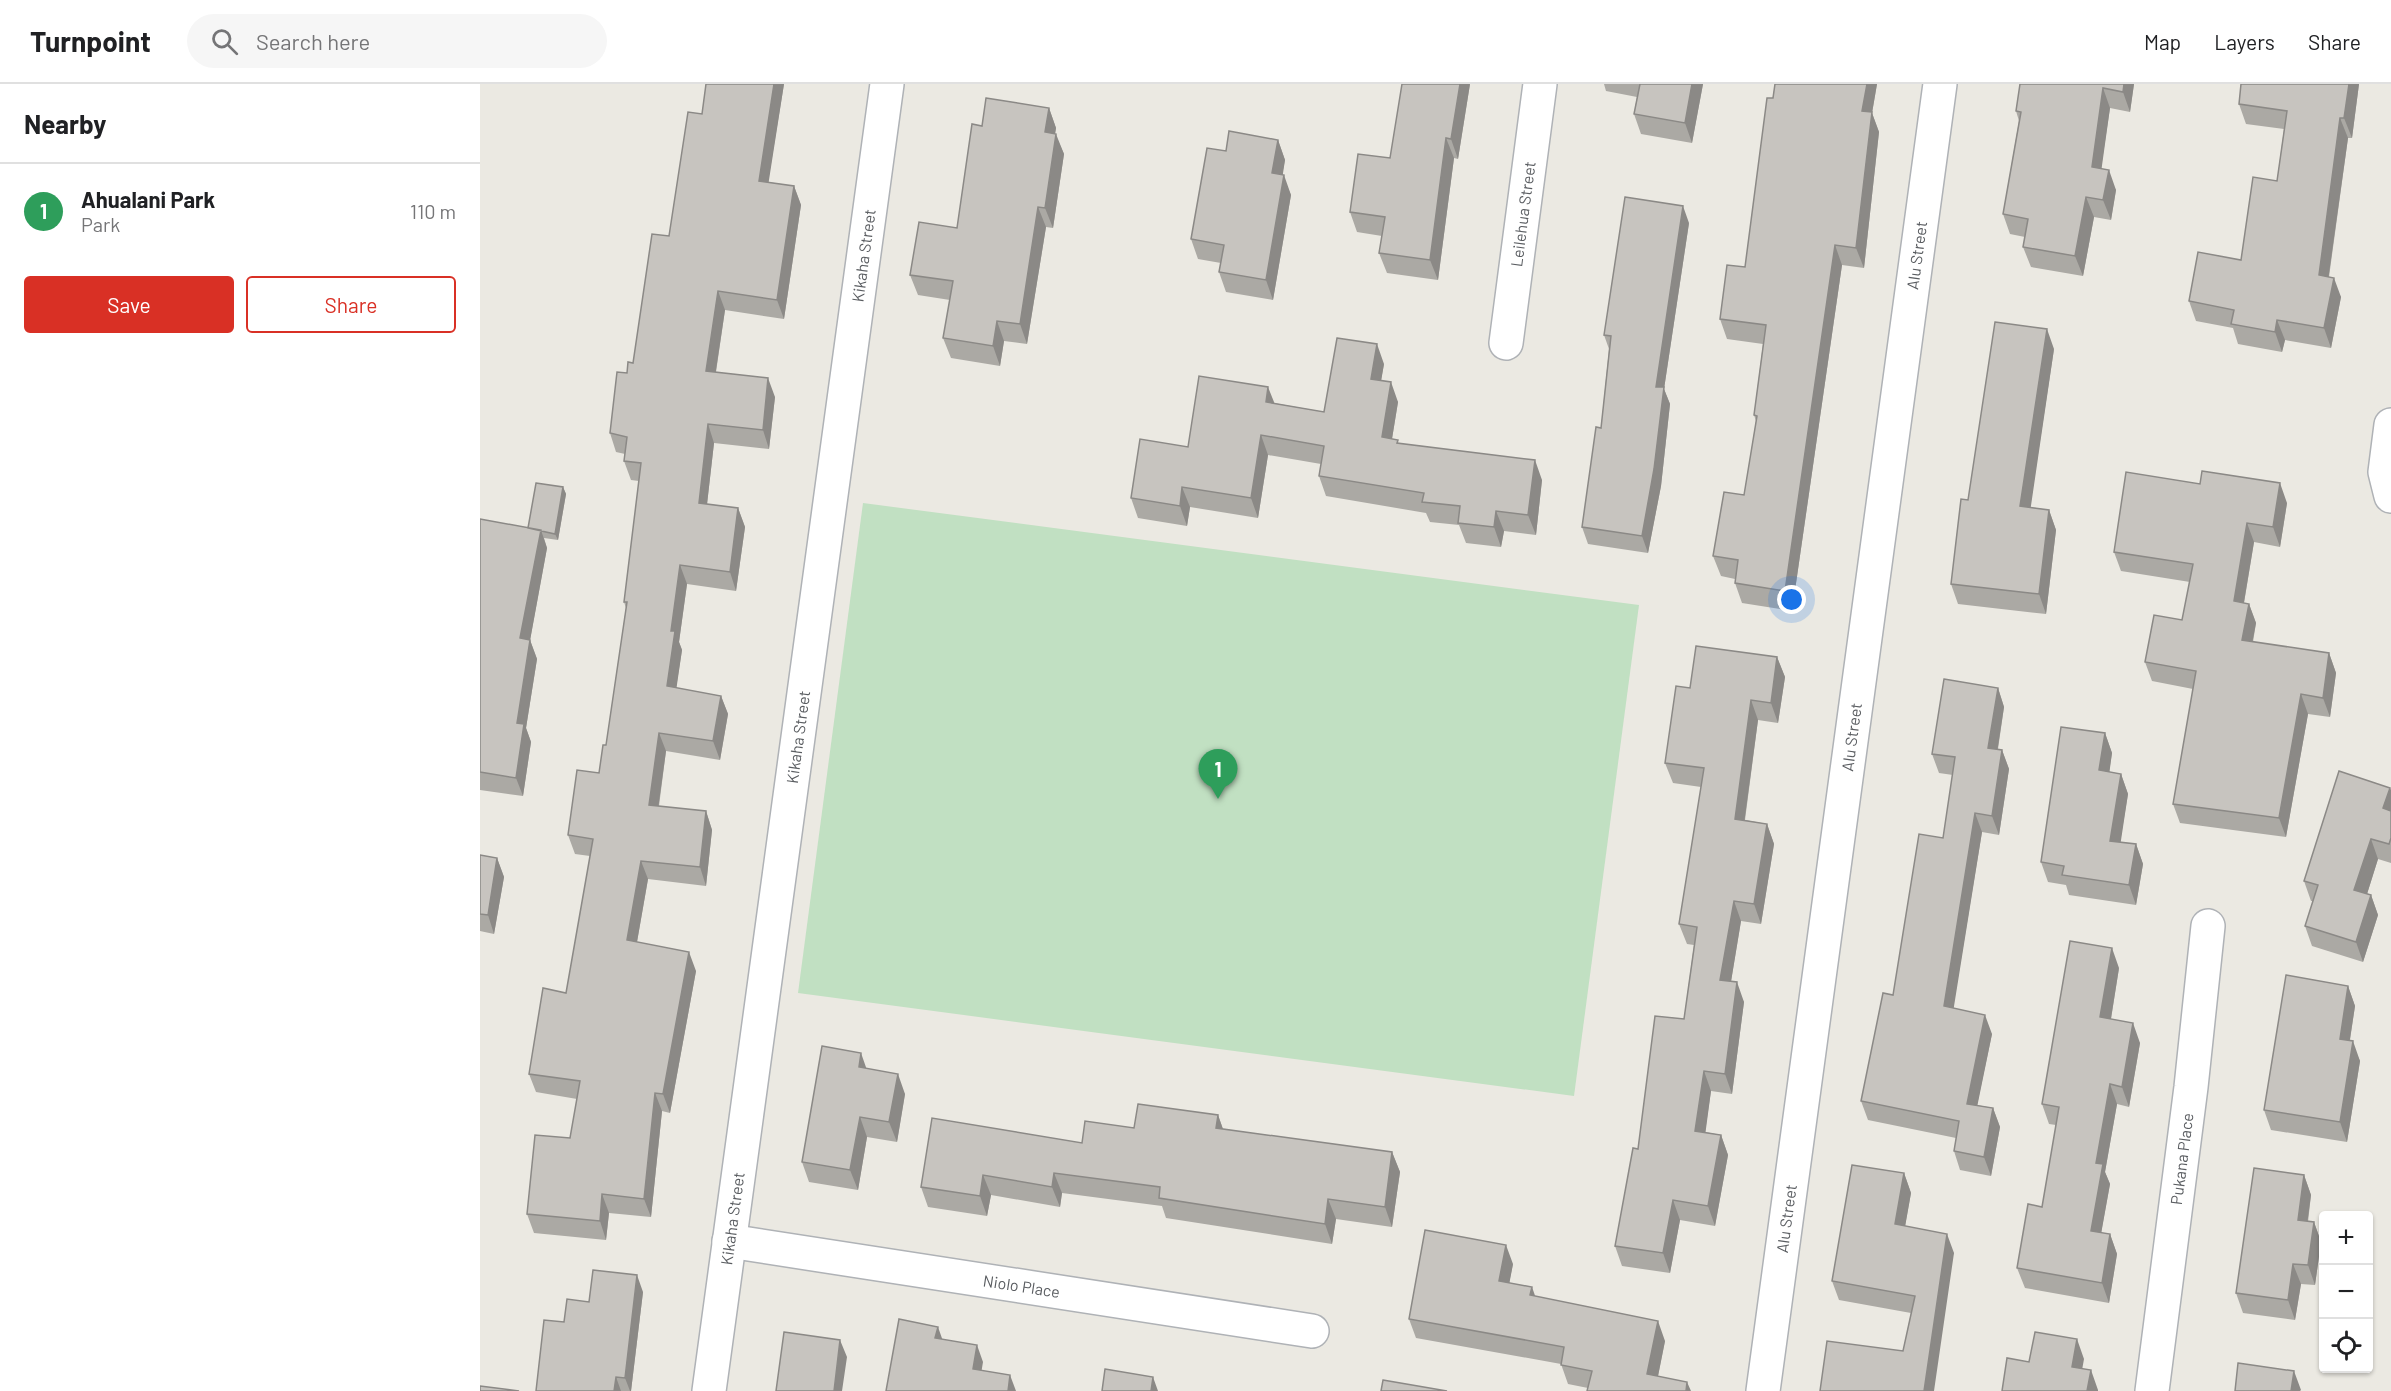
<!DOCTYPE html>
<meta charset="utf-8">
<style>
body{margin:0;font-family:Barlow,sans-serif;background:#f6f6f6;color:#202124}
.controls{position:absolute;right:18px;bottom:18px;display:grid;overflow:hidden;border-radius:6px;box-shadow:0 2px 4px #0004}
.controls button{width:54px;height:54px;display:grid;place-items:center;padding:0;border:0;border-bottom:2px solid #e0e0e0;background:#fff;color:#202124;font:30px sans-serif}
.you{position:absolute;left:1312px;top:516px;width:21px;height:21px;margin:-15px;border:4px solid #fff;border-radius:50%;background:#1a73e8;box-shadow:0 0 0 9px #1a73e833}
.badge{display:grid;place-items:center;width:39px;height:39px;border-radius:50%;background:#d93025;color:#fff;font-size:20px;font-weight:700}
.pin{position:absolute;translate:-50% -50px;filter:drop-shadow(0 2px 3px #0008)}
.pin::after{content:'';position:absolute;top:32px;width:21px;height:18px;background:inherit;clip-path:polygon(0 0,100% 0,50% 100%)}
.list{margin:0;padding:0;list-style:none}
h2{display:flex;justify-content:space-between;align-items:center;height:78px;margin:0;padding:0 24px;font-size:26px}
h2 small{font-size:20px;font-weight:400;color:#757577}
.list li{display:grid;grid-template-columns:39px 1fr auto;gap:18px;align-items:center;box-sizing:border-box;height:96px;padding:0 24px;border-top:2px solid #e0e0e0}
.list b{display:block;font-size:22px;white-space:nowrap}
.list p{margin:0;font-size:20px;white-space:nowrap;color:#757577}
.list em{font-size:20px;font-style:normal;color:#757577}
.actions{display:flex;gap:12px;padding:18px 24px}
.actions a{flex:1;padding:14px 0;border:2px solid #d93025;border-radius:6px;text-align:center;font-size:21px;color:#d93025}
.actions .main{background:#d93025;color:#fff}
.icon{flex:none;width:33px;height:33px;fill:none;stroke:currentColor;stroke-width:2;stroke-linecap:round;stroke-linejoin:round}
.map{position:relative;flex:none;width:1911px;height:1307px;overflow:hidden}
header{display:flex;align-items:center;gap:36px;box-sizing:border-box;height:84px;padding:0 30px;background:#fff;border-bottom:2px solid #e0e0e0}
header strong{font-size:28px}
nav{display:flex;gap:33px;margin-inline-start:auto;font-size:21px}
.search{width:420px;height:54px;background:#f6f6f6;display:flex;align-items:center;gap:15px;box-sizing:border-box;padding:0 21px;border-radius:33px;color:#757577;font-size:22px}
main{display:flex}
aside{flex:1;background:#fff}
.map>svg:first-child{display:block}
</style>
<header>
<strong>Turnpoint</strong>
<div class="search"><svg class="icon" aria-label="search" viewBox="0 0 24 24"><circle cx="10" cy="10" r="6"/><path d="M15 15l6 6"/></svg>Search here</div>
<nav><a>Map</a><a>Layers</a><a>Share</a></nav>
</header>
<main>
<aside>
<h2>Nearby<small></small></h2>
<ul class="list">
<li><span class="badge" style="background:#2e9e5b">1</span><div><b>Ahualani Park</b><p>Park</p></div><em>110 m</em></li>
</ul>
<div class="actions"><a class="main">Save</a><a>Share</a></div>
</aside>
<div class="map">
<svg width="1911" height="1307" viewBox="0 0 1911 1307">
<rect width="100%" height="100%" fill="#ebe9e2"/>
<path fill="#c1e0c2" d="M383 419 1159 521 1094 1012 318 909Z"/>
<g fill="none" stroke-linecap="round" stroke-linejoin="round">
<g stroke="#afb2b6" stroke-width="36">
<g id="minor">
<path id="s1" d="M1026 259 1060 0"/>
<path d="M1911 341 1905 388 1911 412"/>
<path id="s2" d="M249 1157 832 1247"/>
<path id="s3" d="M229 1307 407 0"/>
<path id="s4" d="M1283 1307 1460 0"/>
<path id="s5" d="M1672 1307 1711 1003 1728 842"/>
</g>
</g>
<use href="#minor" stroke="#fff" stroke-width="33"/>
</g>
<path fill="#aba9a4" d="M226 0H304L288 98 314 102 321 121 304 235 245 226 236 288 295 313 289 365 234 359 227 420 258 424 265 443 256 507 207 500 199 558 202 566 196 604 241 612 248 630 240 676 186 667 179 722 226 727 232 746 226 802 168 795 157 858 216 887 190 1029 182 1027 171 1133 129 1129 126 1156 54 1149 47 1130 90 1054 97 1015 56 1008 49 990 86 909 110 772 95 770 88 751 119 689 126 661 146 524 144 518 159 397 151 396 144 377 145 370 136 368 130 349 147 289 153 279 189 152 222 30Z
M990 0 978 75 974 74 958 196 907 189 899 169 902 152 877 148 870 128 910 74Z
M1124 0H1223L1212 59 1161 50 1154 30 1157 13 1126 7Z
M1295 0H1397L1392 29 1399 48 1384 184 1362 181 1312 527 1262 519 1255 499V495L1241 492 1233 472 1264 411 1276 337 1274 331 1283 260 1247 255 1240 235 1265 183Z
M1540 0H1654L1650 28 1630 24 1621 84 1636 106 1631 136 1614 133 1603 192 1551 183 1543 163 1545 153 1530 150 1523 130 1539 37 1536 27Z
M1761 0H1879L1872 54H1868L1849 193 1861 213 1851 264 1805 256 1802 268 1758 260 1753 244 1716 237 1709 217 1761 176 1797 97 1804 45 1766 40 1759 20Z
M569 24 576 44 575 50 584 70 573 144 566 143 547 260 524 257 520 282 471 274 463 254 470 216 438 211 430 191 477 144 502 42Z
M798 56 805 76 802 91 811 111 793 216 746 208 739 188 741 179 718 175 711 155 746 67Z
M1209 139 1184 305 1190 320 1181 402 1168 469 1108 460 1102 443 1121 344 1129 265 1124 251Z
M1574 265 1550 423 1569 426 1576 446 1566 530 1478 520 1471 500 1488 416Z
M904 280 901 296 918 318 912 355 919 359 1062 396 1056 451 1024 447 1021 463 986 459 979 441 950 438 946 429 846 412 839 392 841 380 788 371 778 434 710 423 707 442 658 434 651 414 708 363 794 319 844 328Z
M83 403 86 410 78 456 64 454 67 464 50 556 57 575 46 644 51 658 43 712 0 706V435L48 444Z
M1807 419 1800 463 1774 458 1764 519 1769 520 1776 539 1773 558 1849 569 1856 589 1850 633 1828 630 1806 753 1700 739 1693 720 1713 605 1672 597 1665 578 1702 536 1710 498 1641 487 1634 468Z
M1297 573 1305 593 1298 639 1278 636 1265 736 1287 740 1294 760 1281 840 1261 837 1251 897 1264 918 1252 1010 1231 1007 1225 1048 1241 1051 1248 1071 1235 1142 1200 1136 1190 1189 1142 1182 1135 1162 1158 1065 1204 935 1214 861 1207 860 1199 840 1221 703 1193 699 1185 679 1210 604Z
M1518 604 1524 623 1518 665 1522 666 1529 685 1519 751 1502 748 1473 924 1512 950 1497 1021 1513 1024 1520 1043 1511 1092 1480 1086 1474 1067 1476 1054 1388 1036 1381 1017 1413 911 1463 754 1473 691 1459 689 1452 670Z
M1625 649 1632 669 1629 688 1641 690 1648 710 1640 758 1656 760 1663 780 1656 821 1589 811 1586 801 1568 798 1561 778Z
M1911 706V779L1898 775 1887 810 1891 811 1898 831 1883 878 1832 862 1825 842 1833 817H1831L1824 797Z
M0 771 17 774 24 793 14 850 0 847Z
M1639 884 1631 935 1660 959 1649 1023 1637 1020 1625 1088 1630 1100 1621 1149 1630 1150 1637 1170 1629 1219 1545 1204 1537 1184 1562 1123 1576 1041 1569 1040 1562 1020Z
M1868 902 1875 922 1870 956 1880 977 1867 1058 1791 1046 1784 1026Z
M387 985 425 1010 417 1058 387 1053 378 1106 329 1098 322 1078Z
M738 1031 743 1045 912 1068 920 1088 912 1143 856 1135 852 1160 686 1134 682 1122 582 1109 580 1123 511 1111 507 1132 448 1123 441 1103 602 1059 654 1044Z
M1424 1089 1431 1109 1425 1142 1474 1169 1423 1267 1431 1229 1359 1216 1352 1197Z
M1824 1091 1831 1111 1828 1138H1834L1841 1158 1835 1201 1821 1200 1815 1236 1763 1229 1756 1209Z
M1033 1180 1029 1199 1055 1212 1185 1257 1178 1292 1108 1304 1088 1300 1081 1280 936 1254 929 1235Z
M163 1208 151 1307H56L109 1218Z"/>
<path fill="#8b8986" d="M294 0H304L286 115 279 97Z
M980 0H990L978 75 971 55Z
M1212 0H1223L1212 59 1205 39Z
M1387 0H1397L1392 29 1399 48 1384 184 1376 164 1382 27Z
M1644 0H1654L1650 28 1643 8Z
M1869 0H1879L1872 54 1864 34Z
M1623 4 1630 24 1619 103 1612 83Z
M569 24 576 44 572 68 565 48Z
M1860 34 1868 54 1846 211 1839 191Z
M576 50 584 70 573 144 565 124Z
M966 54 974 74 958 196 950 176Z
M798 56 805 76 800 109 792 89Z
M1629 86 1636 106 1631 136 1623 116Z
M804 91 811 111 793 216 786 196Z
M314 102 321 121 304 235 297 216Z
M1606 113 1614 133 1603 192 1595 172Z
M1203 122 1209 139 1184 305 1190 320 1181 402 1168 469 1162 452 1176 303Z
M558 123 566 143 547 260 540 240Z
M1355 161 1362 181 1312 527 1305 507Z
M1854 194 1861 213 1851 264 1844 244Z
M238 207 245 226 233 306 226 287Z
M1797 236 1805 256 1802 268 1795 248Z
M517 237 524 257 520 282 513 262Z
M1567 245 1574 265 1548 442 1540 422Z
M897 260 904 280 898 315 891 295Z
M288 294 295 313 289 365 283 346Z
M911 298 918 318 909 373 902 353Z
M788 303 796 323 786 318Z
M228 340 234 359 225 438 219 419Z
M781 351 788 371 778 434 771 414Z
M1055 376 1062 396 1056 451 1048 431Z
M1800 399 1807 419 1800 463 1793 443Z
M83 403 86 410 78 456 75 450Z
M702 403 710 423 707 442 700 422Z
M258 424 265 443 256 507 250 488Z
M1569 426 1576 446 1566 530 1559 510Z
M1016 427 1024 447 1021 463 1014 443Z
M1767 439 1774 458 1761 536 1754 517Z
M61 446 67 464 47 573 40 554Z
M200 481 207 500 199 558 202 566 194 621 187 602 191 547Z
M1769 520 1776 539 1769 576 1762 556Z
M50 556 57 575 46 644 51 658 43 712 36 694 37 639Z
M1849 569 1856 589 1850 633 1843 614Z
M1297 573 1305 593 1298 639 1291 619Z
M1518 604 1524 623 1515 682 1508 664Z
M1821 610 1828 630 1806 753 1799 734Z
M241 612 248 630 240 676 233 657Z
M1271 616 1278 636 1262 755 1255 735Z
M179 649 186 667 176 740 169 721Z
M1625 649 1632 669 1627 706 1619 686Z
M1522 666 1529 685 1519 751 1512 732Z
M1641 690 1648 710 1638 776 1630 757Z
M1910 704 1911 706V743L1903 724Z
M226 727 232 746 226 802 220 783Z
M1495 729 1502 748 1471 941 1464 922Z
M1287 740 1294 760 1281 840 1274 820Z
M1891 755 1898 775 1882 826 1874 806Z
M1656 760 1663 780 1656 821 1649 801Z
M17 774 24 793 14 850 8 831Z
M161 777 168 795 154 875 147 856Z
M1891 811 1898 831 1883 878 1876 858Z
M1254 817 1261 837 1248 916 1240 896Z
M1632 864 1639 884 1628 953 1620 933Z
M209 868 216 887 190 1029 183 1010Z
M1257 898 1264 918 1252 1010 1245 990Z
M1868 902 1875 922 1867 974 1860 955Z
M1505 931 1512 950 1494 1038 1487 1020Z
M1653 939 1660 959 1649 1023 1642 1003Z
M1873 957 1880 977 1867 1058 1860 1038Z
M381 969 388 989 379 983Z
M1224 987 1231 1007 1223 1067 1215 1047Z
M418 990 425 1010 417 1058 409 1038Z
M1630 1000 1637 1020 1625 1088 1630 1100 1618 1167 1611 1147 1616 1079Z
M175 1009 182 1027 171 1133 164 1115Z
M1513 1024 1520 1043 1511 1092 1504 1073Z
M738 1031 745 1051 736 1044Z
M380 1033 387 1053 378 1106 370 1086Z
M1241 1051 1248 1071 1235 1142 1228 1122Z
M912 1068 920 1088 912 1143 905 1123Z
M574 1089 582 1109 580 1123 572 1103Z
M1424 1089 1431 1109 1422 1160 1415 1140Z
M503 1091 511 1111 507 1132 500 1112Z
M1824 1091 1831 1111 1825 1156 1818 1136Z
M122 1110 129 1129 126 1156 120 1137Z
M848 1115 856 1135 852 1160 845 1140Z
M1193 1116 1200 1136 1190 1189 1183 1169Z
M1834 1138 1841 1158 1835 1201 1828 1181Z
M1467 1150 1474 1169 1454 1307H1444Z
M1630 1150 1637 1170 1629 1219 1622 1199Z
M1026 1161 1033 1180 1026 1217 1019 1197Z
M1813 1180 1821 1200 1815 1236 1808 1216Z
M157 1191 163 1208 151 1307H150L145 1294Z
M1052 1203 1059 1223 1050 1211Z
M1178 1237 1185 1257 1175 1307 1167 1290Z
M458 1243 464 1260 455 1254Z
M1597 1255 1604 1275 1599 1303 1592 1283Z
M360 1256 367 1273 362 1307H354Z
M497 1261 503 1278 499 1302 493 1285Z
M1611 1286 1618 1306V1307H1607Z
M1814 1287 1821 1306 1820 1307H1811Z
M530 1291 536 1307H528Z
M136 1293 141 1307H134Z
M673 1293 678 1307H671Z
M1207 1298 1211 1307H1206Z"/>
<path fill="#c7c4bf" stroke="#8b8986" stroke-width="1.5" d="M226 0H294L279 97 314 102 297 216 238 207 226 287 288 294 283 346 228 340 219 419 258 424 250 488 200 481 191 547H195L187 602 241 612 233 657 179 649 169 721 226 727 220 783 161 777 147 856 209 868 183 1010 175 1009 164 1115 122 1110 120 1137 47 1130 55 1051 90 1054 100 997 49 990 63 904 86 909 113 755 88 751 97 686 119 689 123 661H126L147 518H144L161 379 144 377 147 353 130 349 137 288 147 289 148 278 153 279 172 150 189 152 208 28 222 30Z
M922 0H980L971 55 966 54 950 176 899 169 905 133 870 128 878 70 910 74Z
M1160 0H1212L1205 39 1154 30Z
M1295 0H1387L1382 27 1392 28 1376 164 1355 161 1305 507 1255 499 1258 476 1233 472 1244 408 1264 411 1277 332 1274 331 1286 241 1240 235 1247 181 1265 183 1287 14H1293Z
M1540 0H1644L1643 8 1623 4 1612 83 1629 86 1623 116 1606 113 1595 172 1543 163 1548 135 1523 130 1541 28 1536 27Z
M1761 0H1869L1864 34H1860L1839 191 1854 194 1844 244 1797 236 1795 248 1751 240 1754 226 1709 217 1718 168 1761 176 1773 93 1797 97 1807 27 1759 20Z
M506 14 569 24 565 48 576 50 565 124 558 123 540 240 517 237 513 262 463 254 473 197 430 191 439 138 477 144 492 40 502 42Z
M749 47 798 56 792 89 804 91 786 196 739 188 744 161 711 155 727 64 746 67Z
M1145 113 1203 122 1176 303H1184L1174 385 1162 452 1102 443 1116 343 1121 344 1131 252 1124 251Z
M1515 238 1567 245 1540 422 1569 426 1559 510 1471 500 1481 415 1488 416Z
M857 254 897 260 891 295 911 298 902 353 918 356 917 359 1055 376 1048 431 1016 427 1014 443 978 439 980 422 942 418 944 409 839 392 844 362 781 351 771 414 702 403 700 422 651 414 660 355 708 363 719 292 788 303 786 318 844 328Z
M1722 387 1800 399 1793 443 1767 439 1754 517 1769 520 1762 556 1849 569 1843 614 1821 610 1799 734 1693 720 1716 587 1665 578 1674 531 1702 536 1713 480 1634 468 1646 388 1720 400Z
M56 399 83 403 75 450 48 444Z
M0 435 61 446 40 554 50 556 37 639 44 640 36 694 0 688Z
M1216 562 1297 573 1291 619 1271 616 1255 735 1287 740 1274 820 1254 817 1240 896 1257 898 1245 990 1224 987 1215 1047 1241 1051 1228 1122 1193 1116 1183 1169 1135 1162 1153 1064 1158 1065 1175 932 1204 935 1217 843 1199 840 1224 684 1185 679 1196 602 1210 604Z
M1464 595 1518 604 1508 664 1522 666 1512 732 1495 729 1464 922 1505 931 1487 1020 1513 1024 1504 1073 1474 1067 1479 1037 1381 1017 1403 909 1413 911 1439 750 1463 754 1475 673 1452 670Z
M1581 643 1625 649 1619 686 1641 690 1630 757 1656 760 1649 801 1582 791 1584 782 1561 778Z
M1859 687 1910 704 1903 724 1911 727V754L1909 760 1891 755 1874 806 1891 811 1876 858 1825 842 1838 801 1824 797Z
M0 771 17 774 8 831 0 830Z
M1590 857 1632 864 1620 933 1653 939 1642 1003 1630 1000 1616 1079 1623 1080 1611 1147 1630 1150 1622 1199 1537 1184 1548 1120 1562 1123 1579 1023 1562 1020Z
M1806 891 1868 902 1860 955 1873 957 1860 1038 1784 1026Z
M342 962 381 969 379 983 418 990 409 1038 380 1033 370 1086 322 1078Z
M658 1020 738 1031 736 1044 912 1068 905 1123 848 1115 845 1140 679 1114 680 1103 574 1089 572 1103 503 1091 500 1112 441 1103 452 1034 602 1059 605 1037 654 1044Z
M1372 1081 1424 1089 1415 1140 1467 1150 1444 1307H1340L1347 1257 1423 1267 1435 1212 1352 1197Z
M1774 1084 1824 1091 1818 1136 1834 1138 1828 1181 1813 1180 1808 1216 1756 1209Z
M945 1146 1026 1161 1019 1197 1052 1203 1050 1211 1178 1237 1167 1290 1207 1298 1206 1307H1107L1112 1287 1081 1281 1084 1263 929 1235Z
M113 1186 157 1191 145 1294 136 1293 134 1307H56L64 1236 84 1238 87 1215 109 1218Z
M419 1235 458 1243 455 1254 497 1261 493 1285 530 1291 528 1307H406Z
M304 1248 360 1256 354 1307H296Z
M1555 1248 1597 1255 1592 1283 1611 1286 1607 1307H1522L1527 1274 1549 1278Z
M1758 1279 1814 1287 1811 1307H1755Z
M625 1285 673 1293 671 1307H622Z
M903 1296 967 1307H901Z
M0 1302 39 1307H0Z"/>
<g text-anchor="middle" stroke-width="5" stroke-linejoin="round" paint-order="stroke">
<g font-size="16" fill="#5a5d61" stroke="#fff">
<text dy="6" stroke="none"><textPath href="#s1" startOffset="130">Leilehua Street</textPath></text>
<text dy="6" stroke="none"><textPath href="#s3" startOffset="1146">Kikaha Street</textPath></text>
<text dy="6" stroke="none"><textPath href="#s4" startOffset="1146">Alu Street</textPath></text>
<text dy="6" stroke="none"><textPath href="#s4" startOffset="660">Alu Street</textPath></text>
<text dy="6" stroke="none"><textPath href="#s3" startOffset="660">Kikaha Street</textPath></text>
<text dy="6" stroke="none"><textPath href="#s5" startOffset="234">Pukana Place</textPath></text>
<text dy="6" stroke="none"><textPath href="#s3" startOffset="174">Kikaha Street</textPath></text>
<text dy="6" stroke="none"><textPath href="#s4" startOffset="174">Alu Street</textPath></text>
<text dy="6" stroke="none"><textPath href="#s2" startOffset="296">Niolo Place</textPath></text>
</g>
</g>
</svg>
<div class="controls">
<button>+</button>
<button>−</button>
<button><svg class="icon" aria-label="locate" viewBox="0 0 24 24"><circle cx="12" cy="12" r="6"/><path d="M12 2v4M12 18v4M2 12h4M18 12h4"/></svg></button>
</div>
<div class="you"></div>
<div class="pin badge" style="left:738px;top:715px;background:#2e9e5b">1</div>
</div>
</main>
